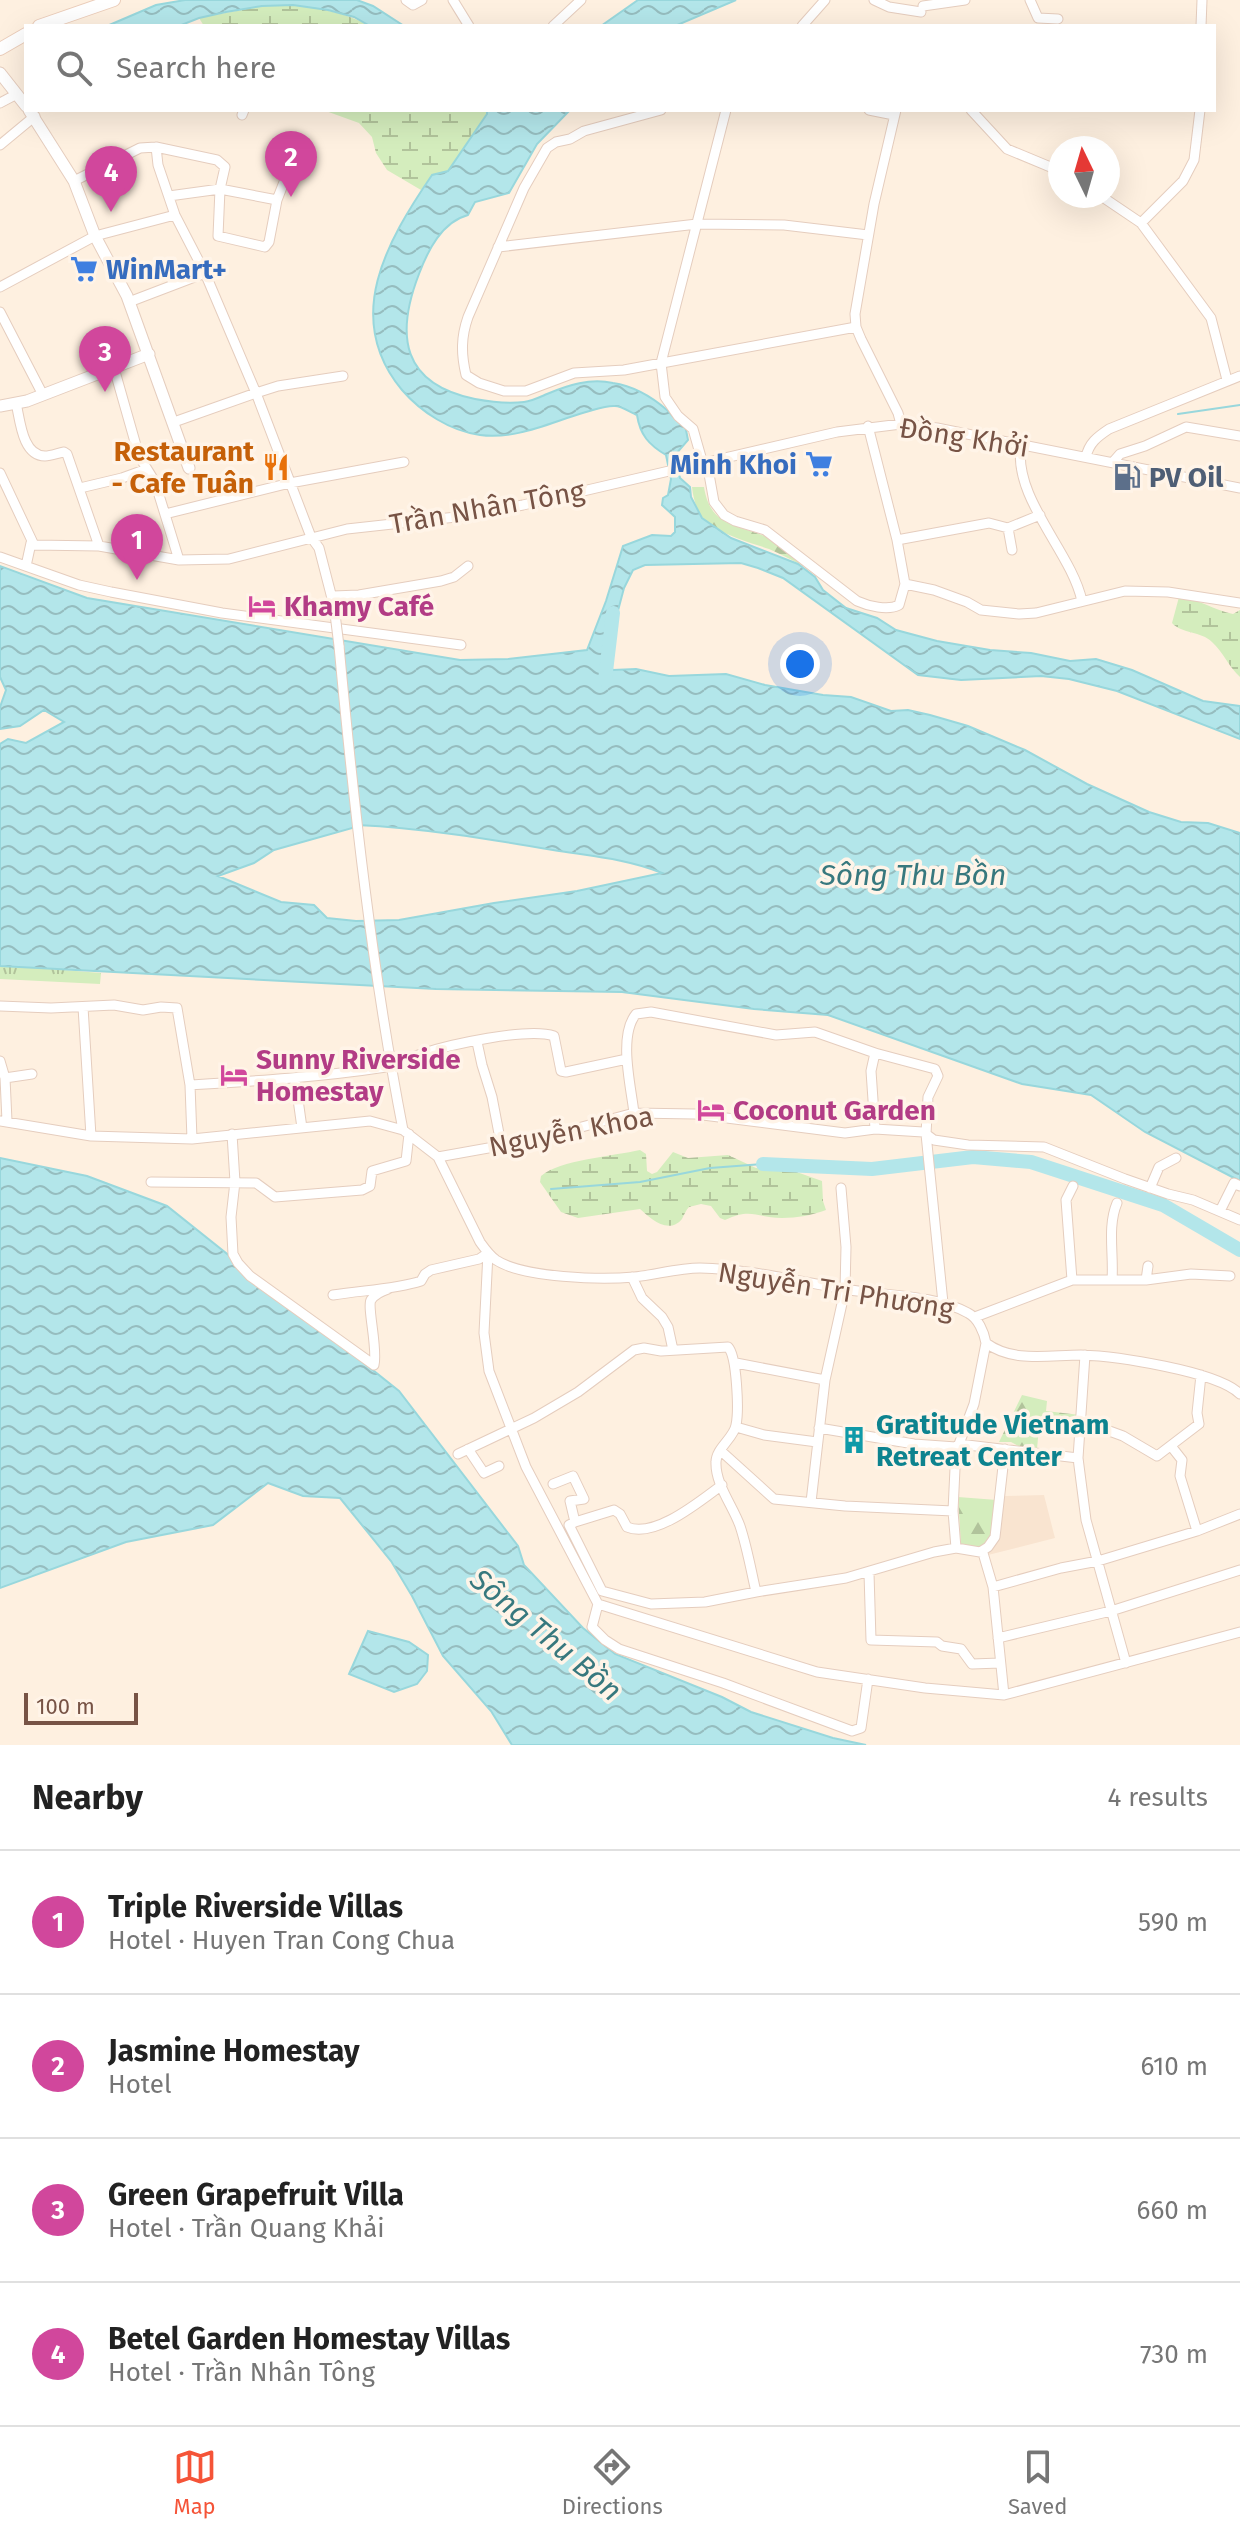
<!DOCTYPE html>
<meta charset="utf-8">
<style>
body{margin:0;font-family:"Fira Sans",sans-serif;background:#f6f6f6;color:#222}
.compass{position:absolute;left:1048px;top:136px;width:72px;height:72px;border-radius:50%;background:#fff;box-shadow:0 8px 32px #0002;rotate:355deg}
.scale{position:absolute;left:24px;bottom:20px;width:114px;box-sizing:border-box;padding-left:8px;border:4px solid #775345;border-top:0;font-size:22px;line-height:28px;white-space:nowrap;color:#775345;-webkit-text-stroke:6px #fff4e8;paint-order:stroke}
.you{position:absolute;left:800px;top:664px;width:28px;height:28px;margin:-20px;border:6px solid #fff;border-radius:50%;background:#1a73e8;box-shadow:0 0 0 12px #1a73e833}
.badge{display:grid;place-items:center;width:52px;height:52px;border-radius:50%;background:#f55438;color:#fff;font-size:26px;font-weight:700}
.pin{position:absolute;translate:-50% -66px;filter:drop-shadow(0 2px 4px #0008)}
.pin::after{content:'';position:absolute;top:42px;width:28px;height:24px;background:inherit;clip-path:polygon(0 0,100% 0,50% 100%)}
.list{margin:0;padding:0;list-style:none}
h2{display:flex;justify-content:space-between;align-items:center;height:104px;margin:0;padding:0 32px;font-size:34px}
h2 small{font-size:26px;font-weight:400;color:#767676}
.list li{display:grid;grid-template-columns:52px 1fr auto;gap:24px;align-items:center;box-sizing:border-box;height:144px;padding:0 32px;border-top:2px solid #e0e0e0}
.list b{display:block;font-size:30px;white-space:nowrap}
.list p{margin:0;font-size:26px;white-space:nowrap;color:#767676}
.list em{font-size:26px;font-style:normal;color:#767676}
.icon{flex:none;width:44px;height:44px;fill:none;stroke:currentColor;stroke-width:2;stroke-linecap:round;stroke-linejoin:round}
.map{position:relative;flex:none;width:1240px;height:1745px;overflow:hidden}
.search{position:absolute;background:#fff;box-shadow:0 8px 32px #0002;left:24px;right:24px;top:24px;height:88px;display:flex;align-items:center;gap:20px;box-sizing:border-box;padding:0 28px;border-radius:0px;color:#767676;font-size:30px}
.sheet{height:680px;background:#fff}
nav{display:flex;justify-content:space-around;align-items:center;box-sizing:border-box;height:112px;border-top:2px solid #e0e0e0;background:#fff;font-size:22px;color:#767676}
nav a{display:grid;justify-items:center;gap:4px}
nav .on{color:#f55438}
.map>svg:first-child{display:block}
</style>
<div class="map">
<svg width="1240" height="1745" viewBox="0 0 1240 1745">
<defs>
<pattern id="grass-tufts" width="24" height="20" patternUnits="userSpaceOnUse" patternTransform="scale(2)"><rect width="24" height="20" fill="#d4edbd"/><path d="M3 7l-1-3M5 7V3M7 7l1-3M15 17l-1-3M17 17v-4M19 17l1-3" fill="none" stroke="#b1c39b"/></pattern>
<pattern id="forest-firs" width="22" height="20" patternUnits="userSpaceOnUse" patternTransform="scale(2)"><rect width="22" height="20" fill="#d4edbd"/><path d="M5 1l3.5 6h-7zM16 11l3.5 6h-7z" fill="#b1c39b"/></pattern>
<pattern id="wetland-marsh" width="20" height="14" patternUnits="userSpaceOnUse" patternTransform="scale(2)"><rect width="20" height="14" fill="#d4edbd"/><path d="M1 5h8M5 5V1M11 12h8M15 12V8" fill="none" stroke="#b1c39b"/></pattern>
<pattern id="water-waves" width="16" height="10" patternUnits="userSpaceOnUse" patternTransform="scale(2)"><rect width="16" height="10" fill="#b3e6ea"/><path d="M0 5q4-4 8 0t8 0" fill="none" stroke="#96bdbf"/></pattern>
</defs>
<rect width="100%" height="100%" fill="#fef0e0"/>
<path fill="#f9e4d0" d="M1044 1495 1055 1538 988 1555 1004 1496Z"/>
<path fill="url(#grass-tufts)" d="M0 965 101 973 100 984 0 979Z"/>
<path fill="url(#forest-firs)" d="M692 487H704C711 531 742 523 775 541 787 547 798 559 809 569 796 562 783 555 769 549 749 542 717 534 702 517 696 509 693 497 692 487Z
M1022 1395 1047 1401 1046 1411 1080 1415 1082 1421 1053 1419V1426L1039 1427 1037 1449 1030 1452 1011 1442H999Z
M958 1497 997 1500 995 1537 983 1550 961 1545Z"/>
<path fill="url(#wetland-marsh)" d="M293 5C320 9 345 12 370 26H204L199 18 262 6Z
M323 110H487L488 114 448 171 432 175 421 190 387 170 376 153 372 137 359 123Z
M1179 597C1199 599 1214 610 1233 614L1240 610V677C1229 667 1223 652 1212 642 1201 631 1182 634 1172 623Z
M640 1150 646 1154 647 1171 652 1174 657 1172 673 1152 688 1158 728 1155 756 1168 791 1170 822 1181 823 1201 826 1210C813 1215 797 1218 782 1218 756 1218 752 1207 725 1220L720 1218 711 1206 701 1204 689 1207C686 1210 684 1215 682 1219 668 1236 649 1217 640 1209L578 1218 561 1212 540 1182 541 1176C559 1160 614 1156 640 1150Z"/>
<path fill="url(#water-waves)" stroke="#98d7dc" stroke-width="2" fill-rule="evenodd" d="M185 0H357L373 6 404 26H370L354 17 328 10 293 5 262 6 226 12 199 18 179 26H107L156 5Z
M638 0H736L675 26H601Z
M487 110H570L537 144 509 193 475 202 468 215C442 222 428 250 419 274 395 336 402 384 475 399 491 402 509 404 524 402 532 401 540 397 547 394 568 385 590 378 613 383 633 386 652 397 667 410 674 417 676 422 685 425L688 440 675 455 680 478 690 487 691 497 702 518 731 538 798 564 815 577 823 590 846 608 877 618 896 630 937 641 990 650 1031 653 1070 661 1096 659 1132 670 1203 701 1240 706V739L1117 691 1069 679 1041 676 961 680 918 675 783 578 758 568 741 563 645 565 633 570 624 588 615 622 603 647V656L613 670 636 669 669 676 726 674 765 685 823 695 851 697 891 711 908 710 930 715 968 726 1025 750 1087 784 1149 812 1181 822 1208 823 1240 833V1181L1145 1132 1091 1095 1022 1084 828 1015 754 1009 622 992 436 989 0 966V744L8 739 26 743 64 722 44 710 20 726 0 729V707L6 690 0 677V566L87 598 460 660 508 659 587 650 606 601 623 546 652 535 671 536 675 532V517L662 505 663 498 668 495 671 479 666 455C649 445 640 435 637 415 631 413 622 406 615 406 607 405 594 410 586 412 551 422 516 440 480 435 450 431 421 412 402 390 342 318 387 241 432 175L448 171 487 114ZM357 825C423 828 488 839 553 850 590 856 628 859 662 873L577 891 494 903 399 920 356 921 327 918 314 905 281 902 218 876 254 863 274 850 356 827Z
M0 1158 87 1176 167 1206 399 1391 518 1546 524 1565 583 1628 615 1654 722 1697 751 1712 833 1738 866 1745H512L491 1711 443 1656 412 1596 391 1561 340 1498 303 1496 268 1483 213 1525 126 1542 0 1588Z
M368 1631 409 1642 428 1655 427 1671 417 1684 394 1692 349 1674Z"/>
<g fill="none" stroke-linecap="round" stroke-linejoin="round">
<path stroke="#98d7dc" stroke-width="2" d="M1178 414 1240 405
M551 1189 640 1182 710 1168 763 1164"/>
<path stroke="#b3e6ea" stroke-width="14" d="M605 680 613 613
M763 1164 872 1169 973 1157 1031 1162 1163 1205 1240 1250"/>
<g stroke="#e5cdbe" stroke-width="11">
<path id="minor" d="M406 0 413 5 422 0
M453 0 469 26
M874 0 889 7 921 12
M1030 0 1038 18 1058 19
M923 6 965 0
M553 26 581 0
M802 26 825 0
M1201 26 1202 0
M0 103 17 94
M661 110 584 131 570 139 556 142 547 148 524 188 468 317C461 337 461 354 466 375L479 383 504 391H526L574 373 624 370 856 327
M869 110 894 115
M896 110 874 204 855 314 856 327 861 339 898 413 901 424
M971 110 1007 149 1060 171
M242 115 244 110
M0 145 35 116
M156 147 158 165 175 215 205 273 256 393 278 386 343 376
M1080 148 1084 142
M74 181 140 148 156 147 217 160 225 167 220 189 218 236 265 247 269 242 277 200 293 159 298 155 306 158
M169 196 220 189 277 200
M1101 196 1141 223 1183 181 1194 160 1200 110
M1141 223 1211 318 1227 380
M498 247 697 224 784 225 868 235
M0 287 95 236 175 215
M129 302 205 273
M0 312 43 395
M114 368 139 456 155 482 179 560
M16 403C20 419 22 456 45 456 51 456 58 453 64 452L67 454 99 546
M174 422 256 393 311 537 319 548 334 606
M1021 445C1013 499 1071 551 1082 601
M1086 457C1089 443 1097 437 1109 429L1240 376
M1113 462 1120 454 1145 446 1186 427 1240 436
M707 463 714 502 724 515 735 521 765 530 857 601C868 606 888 611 899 605L905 584 897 540 868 426
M703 464 693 429 678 416 665 397 661 363 726 110
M0 473 34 545 99 546 179 560 229 559 347 529 465 516 523 505 837 432 901 424 937 428 1240 488
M80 488 122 478 147 469
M165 514 290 483 404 462
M1008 528 1012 550
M897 540 989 523 1008 528 1040 515
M0 557 79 585 111 592 222 613 461 645
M26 566 31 543
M905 584 934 590 967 602 981 610 1019 614 1036 613 1125 591 1168 592 1240 603
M333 596 359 595 441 581 454 577 468 566
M339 646C354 808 372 970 403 1130
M0 1006 51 1008 114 1005 143 1010 161 1007 177 1008 190 1085 192 1139
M83 1007 91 1136
M477 1042 482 1065 492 1097 501 1144
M875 1053 871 1071 875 1129
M0 1061 5 1078 7 1121
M5 1078 32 1074
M295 1078 302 1128
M190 1085C255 1081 321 1077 386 1067 398 1065 409 1058 421 1054 448 1045 528 1027 554 1036L561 1071 566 1072 627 1059
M634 1113C631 1086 618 1036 636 1014L651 1012 776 1035 815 1032 875 1053 935 1069 938 1076 928 1097 926 1134 934 1140 968 1145 1044 1147 1125 1179 1168 1194 1193 1200 1240 1220
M0 1121 91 1136 192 1139 370 1121 403 1130 438 1157 480 1242C485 1249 489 1255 496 1260 523 1278 602 1280 634 1277 655 1275 678 1268 700 1268 749 1269 796 1281 844 1289 882 1296 934 1294 968 1313 978 1318 984 1332 986 1343 1013 1363 1049 1355 1081 1355 1115 1356 1217 1371 1240 1394
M232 1134 235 1182 231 1217 233 1254 238 1263 250 1276 374 1365C378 1349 367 1307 371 1300 375 1294 382 1291 388 1289
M438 1157 533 1140 634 1113 695 1114 845 1133 875 1129 923 1132 926 1134 943 1303
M151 1182 256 1183 275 1197 362 1190 370 1186 372 1171 406 1161 409 1134
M1150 1188 1159 1167 1176 1158
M1220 1211 1234 1183 1240 1186
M488 1253 484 1333 489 1371 526 1467 598 1604 817 1672 925 1688 1004 1695 1240 1632
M632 1277 642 1298 662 1317 668 1327 673 1350
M1072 1280 1066 1200 1073 1186
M1112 1280C1114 1254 1107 1227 1117 1203
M1146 1280 1148 1266
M333 1295C362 1290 393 1290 421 1281L425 1274 431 1270 479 1259 488 1253
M975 1317 1072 1280H1146L1191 1274 1230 1276
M1085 1355 1078 1458 1086 1520 1126 1663
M736 1363 825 1380
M1082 1421 1123 1436 1157 1456 1199 1424 1197 1413 1201 1375
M736 1427 764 1435 817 1442
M819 1428 914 1444 956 1447 959 1444 1078 1458
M959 1444 974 1404 986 1343
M1171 1446 1182 1460 1180 1476 1197 1531
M956 1447 953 1511 956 1548
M468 1449 484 1473 499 1466
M721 1451 774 1499 845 1506 953 1511
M458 1454 534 1418 578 1392 634 1350 644 1348 661 1351 728 1347C737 1356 739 1411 736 1425 734 1438 716 1448 716 1462 715 1484 733 1506 740 1526 747 1547 751 1570 756 1592
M553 1484 573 1476 584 1499 570 1501 575 1522 569 1525 602 1591 651 1604 705 1602 756 1592 846 1578 934 1552 956 1548 980 1552 988 1547 995 1537 1005 1449
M811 1502 825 1380 845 1290 846 1247 841 1188
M575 1522 614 1510 620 1514 627 1527C655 1539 700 1501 722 1485
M980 1552 983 1553 993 1587 1004 1695
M869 1573 871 1640 937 1642 942 1646 961 1649 972 1664 1000 1663
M993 1587 1061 1568 1098 1561 1197 1531 1240 1514
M598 1604 592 1627 605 1640 619 1649 723 1683 852 1731 861 1728 868 1679
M998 1638 1111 1611 1240 1570"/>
</g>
<g stroke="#e5cdbe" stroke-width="13">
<path id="tertiary" d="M0 73 26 106
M29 110 74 181 95 236 127 296 189 468
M0 406 27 401 149 354"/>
</g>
<g stroke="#ebcdba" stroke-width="14">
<path id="secondary" d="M39 26 114 0
M0 49 26 34"/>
</g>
<use href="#minor" stroke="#fff" stroke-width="9"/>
<use href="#tertiary" stroke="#fff" stroke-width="11"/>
<use href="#secondary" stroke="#fff" stroke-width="12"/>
<g stroke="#e5cdbe" stroke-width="11" stroke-linecap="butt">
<path id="minor-bridge" d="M334 606 339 646"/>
</g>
<use href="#minor-bridge" stroke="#fff" stroke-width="9"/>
</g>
<defs>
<g id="supermarket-bare" transform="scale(2.16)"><path d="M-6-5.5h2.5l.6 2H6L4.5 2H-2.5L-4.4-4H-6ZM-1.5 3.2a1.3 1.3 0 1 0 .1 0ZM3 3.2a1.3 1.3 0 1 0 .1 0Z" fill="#3f7fe0" stroke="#fff4e8" stroke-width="2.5" paint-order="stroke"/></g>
<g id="restaurant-bare" transform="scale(2.16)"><path d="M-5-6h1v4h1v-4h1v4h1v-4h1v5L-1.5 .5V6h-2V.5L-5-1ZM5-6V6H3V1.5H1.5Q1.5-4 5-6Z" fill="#e8710a" stroke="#fff4e8" stroke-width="2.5" paint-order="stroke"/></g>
<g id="fuel-bare" transform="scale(2.16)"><path d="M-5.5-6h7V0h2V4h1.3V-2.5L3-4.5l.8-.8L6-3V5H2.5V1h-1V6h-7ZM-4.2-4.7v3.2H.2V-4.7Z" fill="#5c6f8a" stroke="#fff4e8" stroke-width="2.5" paint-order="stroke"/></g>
<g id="hotel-bare" transform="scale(2.16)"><path d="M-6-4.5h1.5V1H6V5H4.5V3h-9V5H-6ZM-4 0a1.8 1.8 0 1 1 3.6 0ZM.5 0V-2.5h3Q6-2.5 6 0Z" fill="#d1479c" stroke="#fff4e8" stroke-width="2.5" paint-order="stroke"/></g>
<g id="building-bare" transform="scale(2.16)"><path d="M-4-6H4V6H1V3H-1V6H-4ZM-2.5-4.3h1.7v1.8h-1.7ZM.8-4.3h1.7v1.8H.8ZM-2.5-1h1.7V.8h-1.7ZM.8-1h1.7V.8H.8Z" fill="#0f9aa8" stroke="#fff4e8" stroke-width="2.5" paint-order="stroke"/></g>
</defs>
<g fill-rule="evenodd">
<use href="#supermarket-bare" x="84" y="269"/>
<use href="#supermarket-bare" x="819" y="464"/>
<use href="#restaurant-bare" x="276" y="467"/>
<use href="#fuel-bare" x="1127" y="477"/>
<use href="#hotel-bare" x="262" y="606"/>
<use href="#hotel-bare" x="234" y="1075"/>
<use href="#hotel-bare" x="711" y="1110"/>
<use href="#building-bare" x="854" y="1440"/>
</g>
<g text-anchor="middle" stroke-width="7" stroke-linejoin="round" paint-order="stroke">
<g font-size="28" font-weight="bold" fill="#366cbe" stroke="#fff4e8" text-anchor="start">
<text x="106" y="279">WinMart+</text>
<text x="797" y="474" text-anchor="end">Minh Khoi</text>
</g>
<g font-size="28" fill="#775345" stroke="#fff4e8">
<text transform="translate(964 437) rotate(9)" y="10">Đồng Khởi</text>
<text transform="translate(487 507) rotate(-10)" y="10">Trần Nhân Tông</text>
<text transform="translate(571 1131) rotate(-11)" y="10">Nguyễn Khoa</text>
<text transform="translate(836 1290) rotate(9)" y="10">Nguyễn Tri Phương</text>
</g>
<g font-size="28" font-weight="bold" fill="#c56008" stroke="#fff4e8" text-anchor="end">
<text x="254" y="461">Restaurant<tspan x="254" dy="32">- Cafe Tuân</tspan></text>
</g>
<g font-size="28" font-weight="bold" fill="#4e5e75" stroke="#fff4e8" text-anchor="start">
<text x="1149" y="487">PV Oil</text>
</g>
<g font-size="28" font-weight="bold" fill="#b23c85" stroke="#fff4e8" text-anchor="start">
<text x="284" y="616">Khamy Café</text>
<text x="256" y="1069">Sunny Riverside<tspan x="256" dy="32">Homestay</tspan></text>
<text x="733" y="1120">Coconut Garden</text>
</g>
<g font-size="28" font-weight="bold" fill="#0d838f" stroke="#fff4e8" text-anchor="start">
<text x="876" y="1434">Gratitude Vietnam<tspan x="876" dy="32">Retreat Center</tspan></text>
</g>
<g font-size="30" font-style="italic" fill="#37787e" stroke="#fff4e8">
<text x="913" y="885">Sông Thu Bồn</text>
<text transform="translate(546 1635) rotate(40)" y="10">Sông Thu Bồn</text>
</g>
</g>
</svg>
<svg class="compass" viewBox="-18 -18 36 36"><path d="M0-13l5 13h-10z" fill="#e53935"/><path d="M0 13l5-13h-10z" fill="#767676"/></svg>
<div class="scale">100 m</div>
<div class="you"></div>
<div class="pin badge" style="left:137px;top:580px;background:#d1479c">1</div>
<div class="pin badge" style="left:291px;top:197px;background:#d1479c">2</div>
<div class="pin badge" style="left:105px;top:392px;background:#d1479c">3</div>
<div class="pin badge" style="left:111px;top:212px;background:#d1479c">4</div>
<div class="search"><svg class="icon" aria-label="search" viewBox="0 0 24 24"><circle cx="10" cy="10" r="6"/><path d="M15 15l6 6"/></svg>Search here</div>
</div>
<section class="sheet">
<h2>Nearby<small>4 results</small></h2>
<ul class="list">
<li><span class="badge" style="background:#d1479c">1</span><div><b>Triple Riverside Villas</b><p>Hotel · Huyen Tran Cong Chua</p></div><em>590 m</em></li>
<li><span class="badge" style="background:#d1479c">2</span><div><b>Jasmine Homestay</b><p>Hotel</p></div><em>610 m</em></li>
<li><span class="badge" style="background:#d1479c">3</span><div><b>Green Grapefruit Villa</b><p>Hotel · Trần Quang Khải</p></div><em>660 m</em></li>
<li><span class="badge" style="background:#d1479c">4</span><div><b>Betel Garden Homestay Villas</b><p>Hotel · Trần Nhân Tông</p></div><em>730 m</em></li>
</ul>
</section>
<nav>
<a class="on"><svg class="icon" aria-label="map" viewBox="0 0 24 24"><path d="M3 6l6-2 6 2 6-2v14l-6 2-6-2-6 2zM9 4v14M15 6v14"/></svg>Map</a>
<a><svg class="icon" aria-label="directions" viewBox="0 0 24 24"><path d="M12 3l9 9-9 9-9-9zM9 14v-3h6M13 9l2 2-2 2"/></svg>Directions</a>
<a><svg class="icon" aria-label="saved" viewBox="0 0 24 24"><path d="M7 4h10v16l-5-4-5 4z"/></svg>Saved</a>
</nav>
